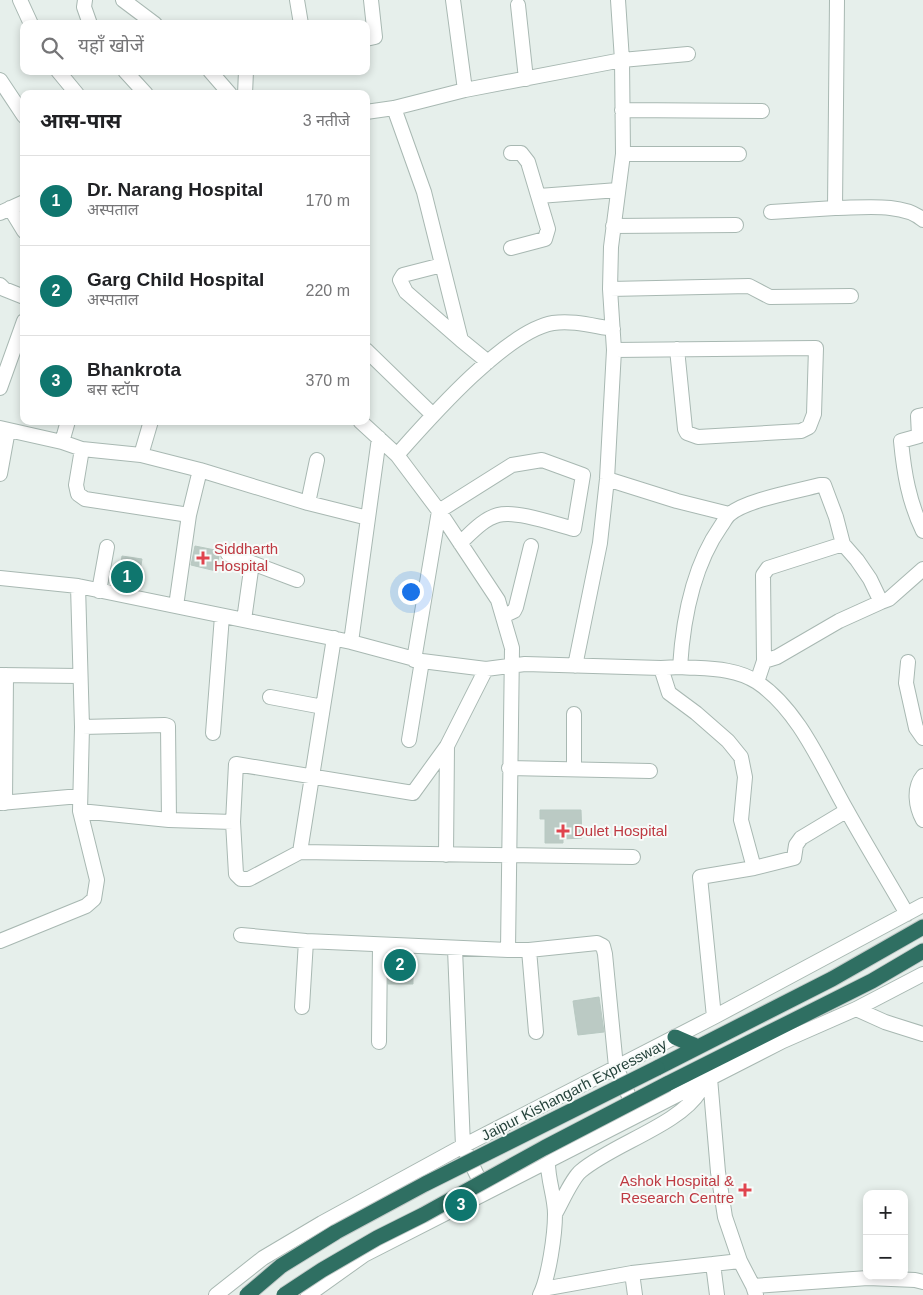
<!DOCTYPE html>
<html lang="hi">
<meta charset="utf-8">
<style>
body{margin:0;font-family:Arial,"Noto Sans Devanagari",sans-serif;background:#f6f6f6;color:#202124}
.controls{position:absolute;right:15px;bottom:15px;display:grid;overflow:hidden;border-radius:10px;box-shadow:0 2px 8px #0003}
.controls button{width:45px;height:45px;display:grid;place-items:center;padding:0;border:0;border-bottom:1px solid #e0e0e0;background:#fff;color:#202124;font:25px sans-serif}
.you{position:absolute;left:410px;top:591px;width:18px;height:18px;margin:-12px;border:4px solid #fff;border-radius:50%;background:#1a73e8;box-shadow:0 0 0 8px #1a73e833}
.badge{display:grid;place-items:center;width:32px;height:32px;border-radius:50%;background:#0f766e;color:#fff;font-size:16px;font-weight:700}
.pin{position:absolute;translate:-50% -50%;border:2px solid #fff;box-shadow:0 1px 5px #0006}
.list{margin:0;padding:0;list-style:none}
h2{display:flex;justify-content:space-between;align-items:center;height:65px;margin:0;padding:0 20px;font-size:21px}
h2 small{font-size:16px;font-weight:400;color:#757577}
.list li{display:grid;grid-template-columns:32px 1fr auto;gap:15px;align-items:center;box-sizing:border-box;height:90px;padding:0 20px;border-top:1px solid #e0e0e0}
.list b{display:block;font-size:19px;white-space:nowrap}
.list p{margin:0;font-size:16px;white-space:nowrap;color:#757577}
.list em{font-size:16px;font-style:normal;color:#757577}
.icon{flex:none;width:28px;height:28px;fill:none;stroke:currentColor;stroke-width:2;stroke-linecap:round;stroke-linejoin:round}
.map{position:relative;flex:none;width:923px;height:1295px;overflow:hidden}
.search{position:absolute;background:#fff;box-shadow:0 2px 8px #0003;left:20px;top:20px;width:350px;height:55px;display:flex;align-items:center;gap:12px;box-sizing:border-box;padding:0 18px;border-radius:10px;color:#757577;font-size:19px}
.panel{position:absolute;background:#fff;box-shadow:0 2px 8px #0003;left:20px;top:90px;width:350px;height:335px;border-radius:10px}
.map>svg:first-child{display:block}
</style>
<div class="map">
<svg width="923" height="1295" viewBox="0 0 923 1295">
<rect width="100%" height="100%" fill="#e6efeb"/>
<path fill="#bbcac4" stroke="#b8c9c2" d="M195 546 220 551 216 571 191 565Z
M122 556 142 559 137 589 118 585Z
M540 810H581L582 838 563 839V843H545V819H540Z
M389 953 413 955V984H388Z
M599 997 604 1032 578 1035 573 1001Z"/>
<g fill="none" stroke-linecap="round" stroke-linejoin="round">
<g stroke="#a8b8b2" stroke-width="16">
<path id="minor" d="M20 0 31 24
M85 0 84 7 90 24
M123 0 155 24
M297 0 301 24
M453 0 465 90 622 60 623 154 611 247 610 289 614 350 607 479 600 543 575 666
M618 0 622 60 688 54
M518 5 526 79
M366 39 375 37 371 0
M58 71 77 94
M125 71 146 94
M210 71 230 94
M0 80 24 116
M245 94 246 71
M394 108 424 192 461 340
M622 110 762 111
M366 112 394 108 465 90
M623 154H739
M539 196 618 190
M10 208 24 231
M835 208C860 208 904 202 923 220
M771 212 835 208 837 0
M0 213 24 202
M613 226 736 225
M511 248 545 239 548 229 528 162 521 153H511
M442 265 403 275 400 280 406 292 461 340 488 362
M0 285 4 289 24 297
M610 289 749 286 770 297 851 296
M366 350 433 415
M614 350 816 348 814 414 809 427 801 431 698 437 687 433 685 429 677 349
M0 388 24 321
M923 415 918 416 919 436 901 441C904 473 909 502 923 531
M360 421 397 455 439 511 498 600 512 648 508 950
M0 428 62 442 82 449 141 455 200 470 308 503 368 518
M62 442 68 421
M82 449 76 485 78 494 85 499 189 515 200 470
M141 455 151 421
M397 455C429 419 506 331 553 323 573 320 593 326 613 329
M0 474 8 430
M607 479 677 501 729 514
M308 503 317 460
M228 554 297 580
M0 578 78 586 351 642 422 661 486 669 525 664 661 668 680 667C683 619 693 566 721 526 724 522 726 517 730 514 746 500 798 491 820 485H824L836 517 843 544 857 560 870 579 881 602 889 599 923 569
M78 586 82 727 80 811 169 820 233 822
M99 591 107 547
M176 606 189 515
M503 616 514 611 516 607 531 546
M244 620 252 563
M334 638 300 852 249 879H241L236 874 233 822 236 764 413 793 447 746 486 669
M351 642 379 438
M414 660 439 511 512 465 542 460 583 475 574 529C555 524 516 510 498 515 483 519 471 533 460 543
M764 661 777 657 839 621 881 602
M908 662 906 683 916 728 923 738
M680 667C706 669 734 667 757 682 799 710 822 767 846 809 866 845 887 879 907 914
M661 668 669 693 696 713 728 741 741 757 745 777 741 820 754 868 794 858 796 845 801 838 846 811
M0 675 79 676
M757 682 764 661 763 575 768 568 843 544
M270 697 323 707
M574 714V769
M82 727 165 725 168 726 169 820
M213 733 222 616
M409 740 422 661
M509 768 650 771
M923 776C913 788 916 807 923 820
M0 803 80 796
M5 803 6 675
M300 852 633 857
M446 855 447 746
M241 935 306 941 508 950H529L597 943 603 946 605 954 616 1067 636 1112
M0 941 86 906 94 899 97 880 80 811
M455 949 463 1146 485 1192
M529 950 536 1032
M302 1007 306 941
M856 1009 885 1022 923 1034
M714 1017 700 877 754 868
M379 1042 380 945
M710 1078 718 1172 725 1217 740 1261 753 1286 756 1295
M555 1214C561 1204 572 1178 581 1171 613 1144 679 1125 700 1091L699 1083 700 1078
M713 1264 717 1295
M632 1273 635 1295
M753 1286 868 1278 915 1280 923 1282
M543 1289 632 1273 740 1261
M216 1295 263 1258 322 1223 463 1146 714 1017 923 905
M308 1295 364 1255 783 1041 856 1009 923 974
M540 1295C549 1277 555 1234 555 1214 555 1196 547 1178 548 1160"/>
</g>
<g stroke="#c2cac8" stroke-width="17">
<path id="highway" d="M675 1037 698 1047
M657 1068 832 979 923 927
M667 1084 872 981 923 951"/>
</g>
<use href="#minor" stroke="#fff" stroke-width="14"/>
<use href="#highway" stroke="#2f6f62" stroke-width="15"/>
<g stroke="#c2cac8" stroke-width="17" stroke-linecap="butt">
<path id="highway-bridge" d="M247 1295 281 1266 336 1232 425 1184 657 1068
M284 1295 322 1270 377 1238 423 1215 544 1148 667 1084"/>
</g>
<use href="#highway-bridge" stroke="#2f6f62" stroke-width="15"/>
</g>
<g fill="#e0444e" stroke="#f7fbf9" stroke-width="2">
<path d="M200.5 550.5h5v5h5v5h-5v5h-5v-5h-5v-5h5z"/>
<path d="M560.5 823.5h5v5h5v5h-5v5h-5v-5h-5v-5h5z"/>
<path d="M742.5 1182.5h5v5h5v5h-5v5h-5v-5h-5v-5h5z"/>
</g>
<g text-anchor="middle" stroke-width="4" stroke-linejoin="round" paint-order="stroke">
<g font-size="15" fill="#be3a42" stroke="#f7fbf9" text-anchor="start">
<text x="214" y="554">Siddharth<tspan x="214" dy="17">Hospital</tspan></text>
<text x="574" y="836">Dulet Hospital</text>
<text x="734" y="1186" text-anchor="end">Ashok Hospital &amp;<tspan x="734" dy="17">Research Centre</tspan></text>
</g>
<g font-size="15" fill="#24423a" stroke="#f7fbf9">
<text transform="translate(574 1090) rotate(-27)" y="5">Jaipur Kishangarh Expressway</text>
</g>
</g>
</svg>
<div class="controls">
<button>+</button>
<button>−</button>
</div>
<div class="you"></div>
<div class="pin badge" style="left:127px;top:577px">1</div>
<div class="pin badge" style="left:400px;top:965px">2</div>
<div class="pin badge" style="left:461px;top:1205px">3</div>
<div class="search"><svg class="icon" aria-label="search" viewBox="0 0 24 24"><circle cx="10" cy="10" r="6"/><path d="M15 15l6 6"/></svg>यहाँ खोजें</div>
<section class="panel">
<h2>आस-पास<small>3 नतीजे</small></h2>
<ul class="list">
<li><span class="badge">1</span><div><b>Dr. Narang Hospital</b><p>अस्पताल</p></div><em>170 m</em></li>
<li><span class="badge">2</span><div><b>Garg Child Hospital</b><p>अस्पताल</p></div><em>220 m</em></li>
<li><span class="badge">3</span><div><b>Bhankrota</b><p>बस स्टॉप</p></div><em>370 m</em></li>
</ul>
</section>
</div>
